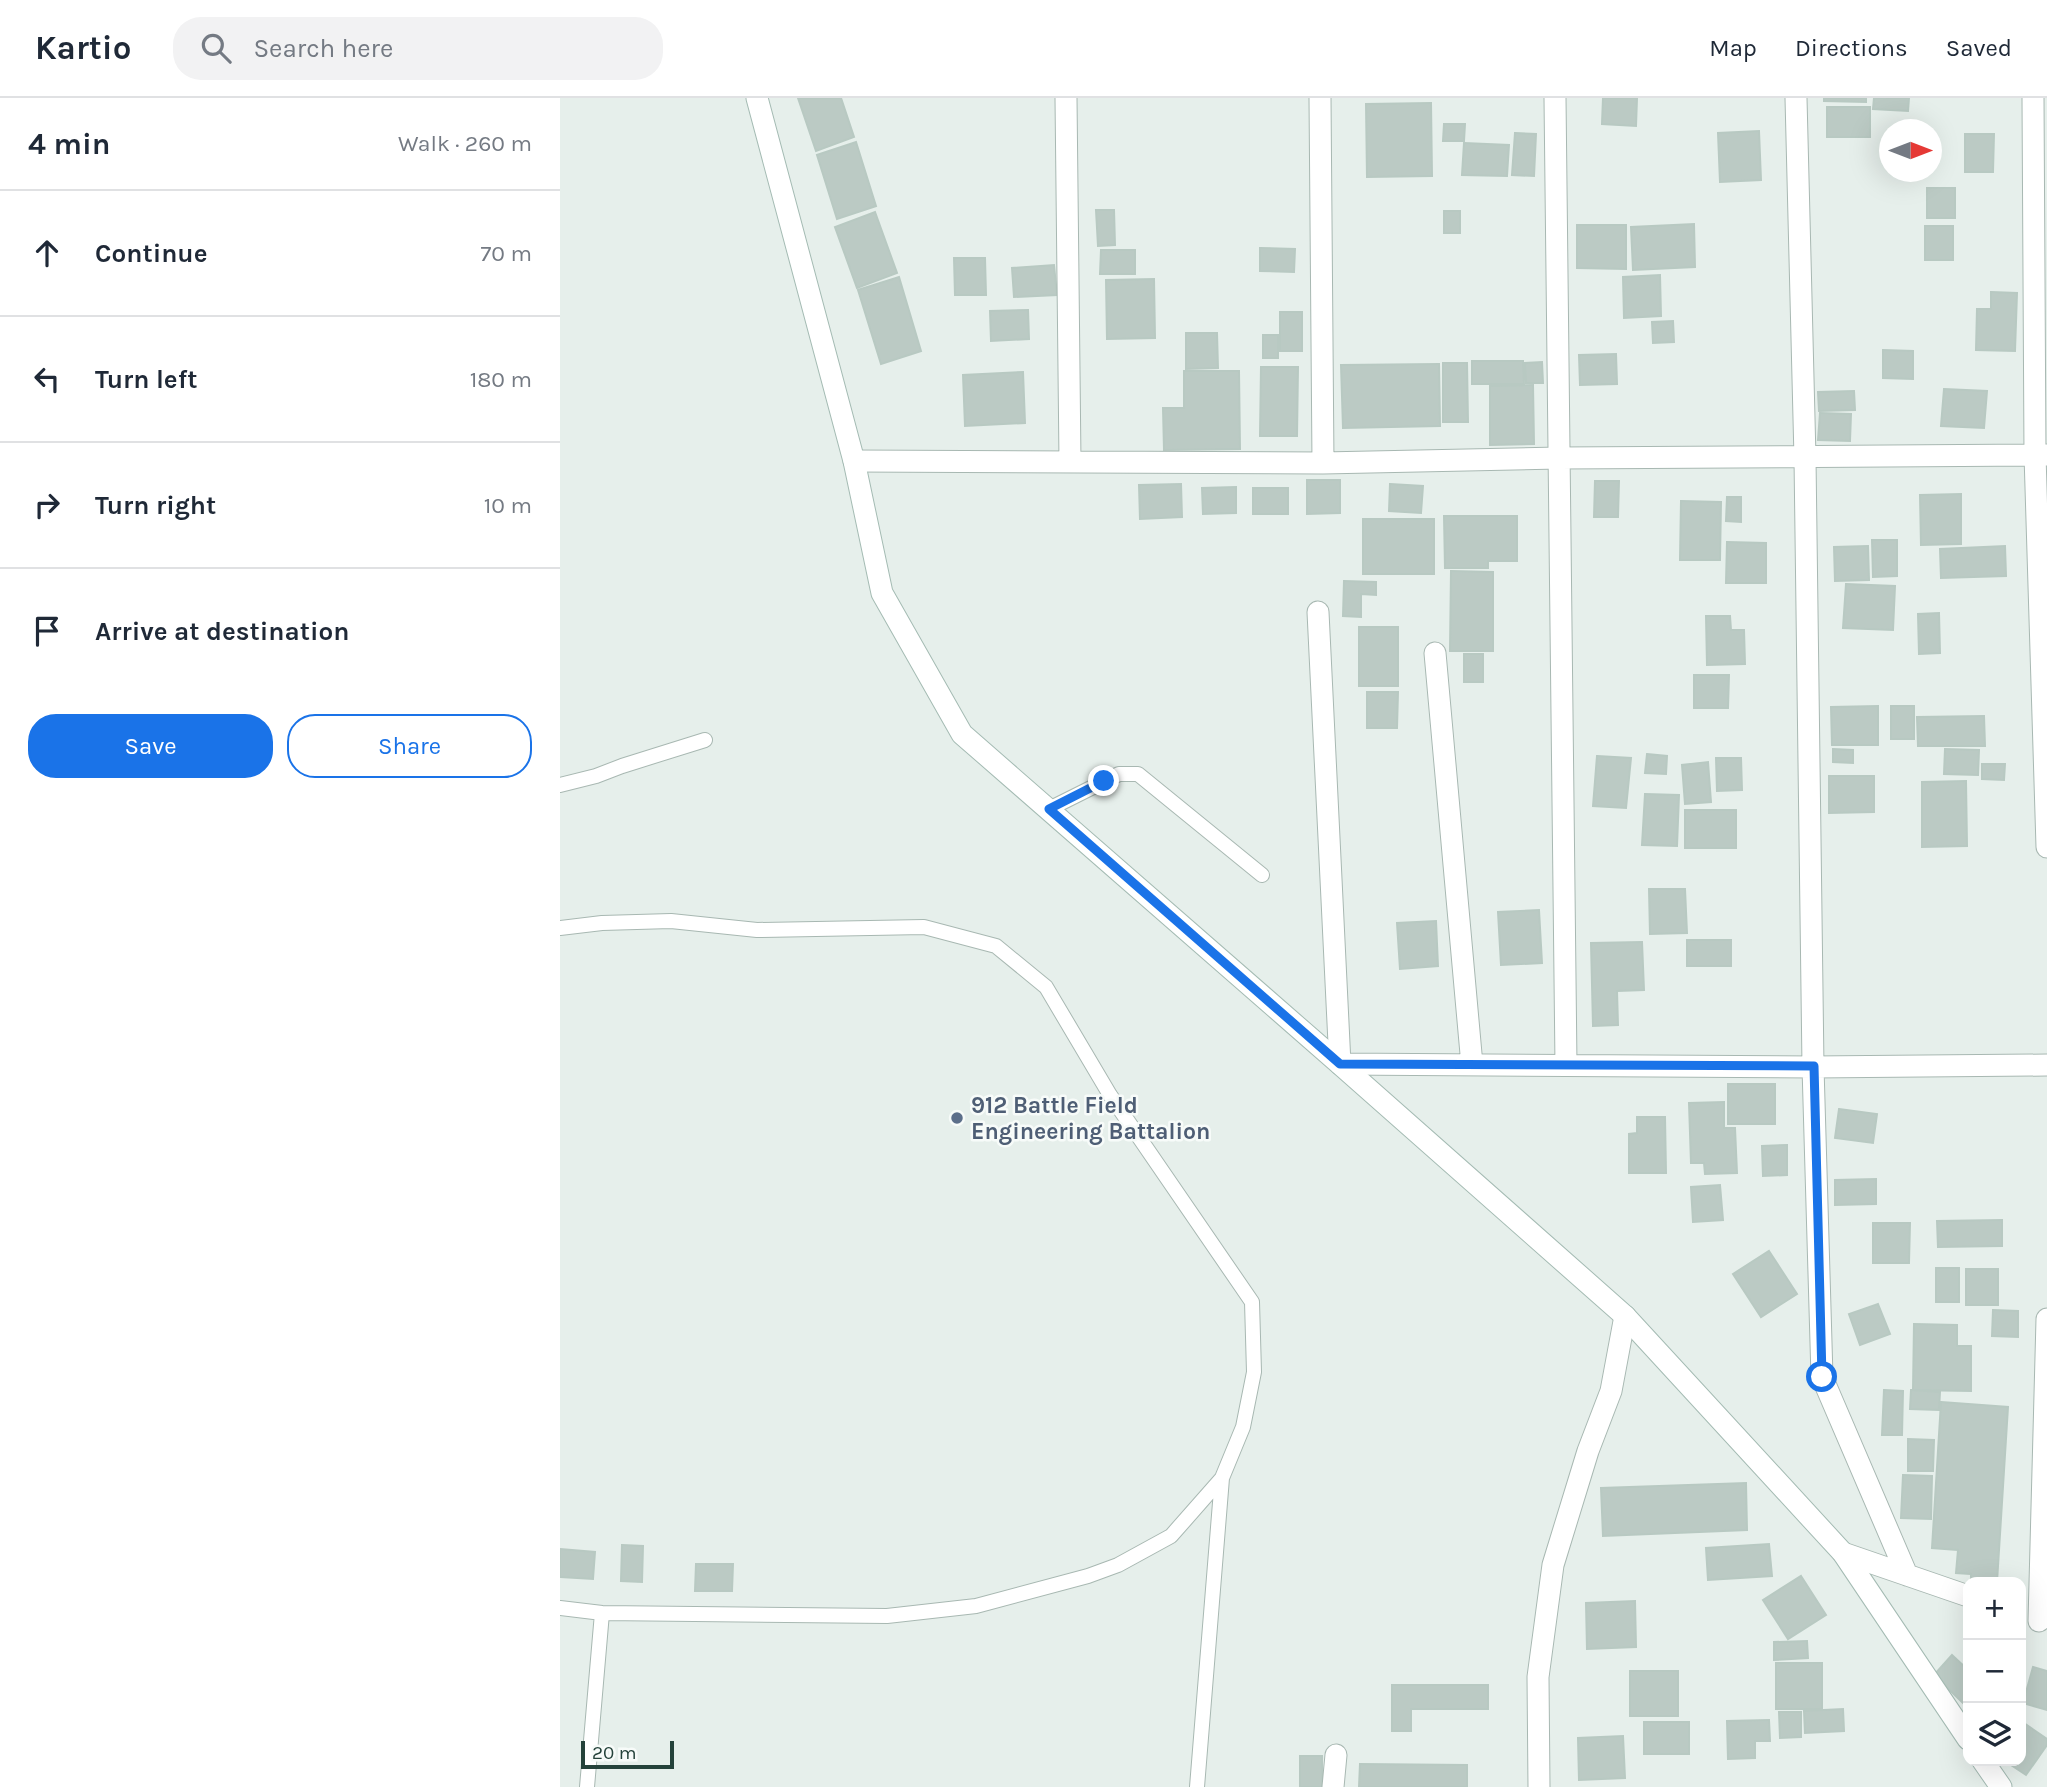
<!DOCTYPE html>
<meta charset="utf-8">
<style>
body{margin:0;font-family:Karla,sans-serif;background:#f2f2f3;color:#1f2937}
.controls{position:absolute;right:21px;bottom:21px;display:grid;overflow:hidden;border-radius:14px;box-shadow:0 7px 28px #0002}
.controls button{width:63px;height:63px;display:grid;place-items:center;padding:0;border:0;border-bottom:2px solid #e0e1e3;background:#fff;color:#1f2937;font:35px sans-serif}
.compass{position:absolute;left:1319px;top:21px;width:63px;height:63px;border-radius:50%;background:#fff;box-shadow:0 7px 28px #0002;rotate:90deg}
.scale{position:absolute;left:21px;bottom:18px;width:93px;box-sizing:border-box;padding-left:7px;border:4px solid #24423a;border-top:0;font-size:19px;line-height:24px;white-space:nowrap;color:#24423a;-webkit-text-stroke:5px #f7fbf9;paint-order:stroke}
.stop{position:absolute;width:21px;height:21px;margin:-16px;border:5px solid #1a73e8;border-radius:50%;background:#fff}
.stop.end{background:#1a73e8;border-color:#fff;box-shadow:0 2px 7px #0008}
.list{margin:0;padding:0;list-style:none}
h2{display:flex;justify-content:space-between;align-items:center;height:91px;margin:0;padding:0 28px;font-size:30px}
h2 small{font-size:23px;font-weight:400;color:#747a83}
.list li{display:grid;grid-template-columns:46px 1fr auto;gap:21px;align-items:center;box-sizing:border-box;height:126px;padding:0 28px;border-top:2px solid #e0e1e3}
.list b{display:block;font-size:26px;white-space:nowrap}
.list em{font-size:23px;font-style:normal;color:#747a83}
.actions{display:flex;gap:14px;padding:21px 28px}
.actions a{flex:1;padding:16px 0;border:2px solid #1a73e8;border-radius:28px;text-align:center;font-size:24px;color:#1a73e8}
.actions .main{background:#1a73e8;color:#fff}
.icon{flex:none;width:38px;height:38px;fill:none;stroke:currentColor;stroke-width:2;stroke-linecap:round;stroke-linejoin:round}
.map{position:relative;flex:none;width:1487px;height:1689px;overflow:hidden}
header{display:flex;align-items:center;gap:42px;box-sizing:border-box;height:98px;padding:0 35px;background:#fff;border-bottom:2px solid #e0e1e3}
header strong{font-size:33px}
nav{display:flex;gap:38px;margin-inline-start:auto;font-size:24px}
.search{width:490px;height:63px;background:#f2f2f3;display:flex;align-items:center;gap:18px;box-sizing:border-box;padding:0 24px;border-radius:28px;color:#747a83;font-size:26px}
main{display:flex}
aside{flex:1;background:#fff}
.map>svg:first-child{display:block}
</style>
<header>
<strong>Kartio</strong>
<div class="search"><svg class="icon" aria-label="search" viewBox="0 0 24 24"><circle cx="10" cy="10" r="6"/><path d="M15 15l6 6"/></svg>Search here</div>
<nav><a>Map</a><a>Directions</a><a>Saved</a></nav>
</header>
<main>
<aside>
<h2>4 min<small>Walk · 260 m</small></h2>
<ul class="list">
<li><svg class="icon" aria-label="ahead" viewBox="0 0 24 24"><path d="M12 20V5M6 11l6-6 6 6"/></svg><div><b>Continue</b></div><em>70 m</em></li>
<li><svg class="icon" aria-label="left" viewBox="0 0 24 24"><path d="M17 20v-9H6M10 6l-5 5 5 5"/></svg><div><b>Turn left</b></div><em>180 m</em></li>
<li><svg class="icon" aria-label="right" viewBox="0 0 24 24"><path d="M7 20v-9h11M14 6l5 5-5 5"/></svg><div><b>Turn right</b></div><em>10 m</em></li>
<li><svg class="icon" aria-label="arrive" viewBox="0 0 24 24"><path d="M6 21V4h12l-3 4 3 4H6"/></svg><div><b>Arrive at destination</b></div></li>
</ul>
<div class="actions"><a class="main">Save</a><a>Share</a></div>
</aside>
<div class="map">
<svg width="1487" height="1689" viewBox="0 0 1487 1689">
<rect width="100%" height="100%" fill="#e6efeb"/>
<path fill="#bbcac4" stroke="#b8c9c2" stroke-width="2" d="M238 0H281L294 39 256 53Z
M1043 0H1077L1076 28 1042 26Z
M1264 0H1306V4L1264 3Z
M1314 0H1349L1348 13 1313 11Z
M871 5 872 78 807 79 806 6Z
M1267 9H1310V39H1267Z
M884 26H905L904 43H883Z
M1199 33 1201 82 1160 84 1158 35Z
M955 35 976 36 974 78 952 77Z
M1405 36H1434L1433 74H1405Z
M296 44 316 108 277 121 257 57Z
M904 45 949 47 947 78 902 77Z
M1367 90H1395V120H1367Z
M536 112H554L555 147 538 148Z
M884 113H900V135H884Z
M315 114 337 175 297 190 275 129Z
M1134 126 1135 169 1073 172 1071 129Z
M1017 127H1066V171L1017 170Z
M1365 128H1393V162H1365Z
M700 150 735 151 734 174 700 173Z
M541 152H575V176H540Z
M394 160H425L426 197H395Z
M494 167 497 197 454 199 452 170Z
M1100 177 1101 218 1064 220 1063 179Z
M339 179 361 253 321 266 298 192Z
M594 181 595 240 547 241 546 182Z
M1431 194 1457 195 1455 253 1416 252 1417 211H1431Z
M468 212 469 241 431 243 430 213Z
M720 214H742V253H720Z
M1113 223 1114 244 1093 245 1092 224Z
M626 235H657L658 270 626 271Z
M703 237H718V260H703Z
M1323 252 1353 253V281L1323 280Z
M1056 256 1057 286 1020 287 1019 257Z
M912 263H963L964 286H912Z
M982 264 983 285H966L965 265Z
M883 265H907L908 324H883Z
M879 266 880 328 783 330 781 267Z
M701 269H738L737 338H700Z
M624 273H679L680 351 604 352 603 310H624Z
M463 274 465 325 405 328 403 277Z
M973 287 974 346 930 347V288Z
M1384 291 1427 293 1424 330 1381 328Z
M1294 293 1295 312 1259 313 1258 294Z
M1260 315 1291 316 1290 343 1258 342Z
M747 382H780V415L747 416Z
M1035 383H1059L1058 419H1034Z
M621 386 622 419 580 421 579 387Z
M830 386 863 388 861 415 829 413Z
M676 389V415L643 416 642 390Z
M693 390H728V416H693Z
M1401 396V446L1361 447 1360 397Z
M1167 399H1181V424L1166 423Z
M1121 403 1161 404 1160 462H1120Z
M884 418H957V463H928V470H885Z
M803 421H874V476H803Z
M1312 442H1337V478L1313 479Z
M1167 444 1206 445V485H1166Z
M1308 448 1309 482 1275 483 1274 449Z
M1445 448 1446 478 1381 480 1380 451Z
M891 473 933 474V553H890Z
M784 483 816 484V497L801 496V519L783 518Z
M1286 486 1335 488 1333 532 1283 530Z
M1379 515 1380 555 1359 556 1358 516Z
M1146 518H1170L1171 532H1184L1185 566 1147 567Z
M799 529H838V588H799Z
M904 556H923V584H904Z
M1134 577H1169L1168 610H1134Z
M807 594H838L837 630H807Z
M1318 608V647H1272L1271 609Z
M1331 608H1354V641H1331Z
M1424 618 1425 648H1358L1357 619Z
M1273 651 1293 652V665L1273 664Z
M1385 651 1419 652 1418 677 1384 676Z
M1087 656 1107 658 1106 676 1085 675Z
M1037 658 1071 660 1066 710 1033 708Z
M1156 660H1181L1182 692 1157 693Z
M1148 664 1151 704 1125 706 1122 667Z
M1422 666H1445L1444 682 1422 681Z
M1269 678H1314V714L1269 715Z
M1406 683 1407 748 1362 749V684Z
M1085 696 1119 697 1117 748 1082 747Z
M1125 712H1176V750H1125Z
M1089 791H1125L1127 835 1090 836Z
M979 812 982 865 941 867 938 814Z
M876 823 878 868 840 871 837 825Z
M1127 842H1171V868H1127Z
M1082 844 1084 892 1057 893 1058 927 1033 928 1031 845Z
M1168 986H1215V1026H1168Z
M1164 1004V1030H1175L1177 1075 1145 1076 1144 1065H1131L1129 1005Z
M1279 1011 1317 1016 1313 1045 1275 1040Z
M1077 1019H1105L1106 1075H1069V1036L1077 1035Z
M1227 1047V1077L1203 1078 1202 1048Z
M1316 1081V1106L1275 1107V1082Z
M1160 1087 1163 1122 1133 1124 1131 1089Z
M1442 1122V1148L1378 1149 1377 1123Z
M1313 1125H1350L1349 1165H1313Z
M1209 1153 1237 1196 1201 1219 1173 1176Z
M1376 1170H1399V1204H1376Z
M1406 1171H1438V1207H1406Z
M1318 1206 1330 1236 1300 1247 1289 1216Z
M1433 1212 1458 1213V1239L1432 1238Z
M1354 1226 1397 1227V1248H1411V1293L1353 1292Z
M1324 1292 1343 1293 1342 1337H1322Z
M1351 1292 1380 1294 1379 1312 1350 1311Z
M1381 1304 1448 1309 1437 1484H1411V1476L1396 1475 1398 1452 1372 1450Z
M1348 1341 1374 1342 1373 1373H1348Z
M1343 1377 1372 1378 1371 1421 1341 1420Z
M1186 1385 1187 1432 1043 1438 1041 1390Z
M1209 1446 1212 1478 1148 1482 1146 1450Z
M62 1447 83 1448 82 1484 61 1483Z
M0 1451 35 1454 33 1481 0 1479Z
M136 1466H173L172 1493H135Z
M1241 1478 1266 1517 1228 1541 1203 1502Z
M1075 1503 1076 1549 1027 1551 1026 1505Z
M1247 1543 1248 1560 1214 1562V1544Z
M1392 1557 1408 1572V1599L1403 1605 1374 1577Z
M1216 1565H1262V1611H1216Z
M1473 1569 1487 1573V1612L1463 1605Z
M1070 1573H1118V1618H1070Z
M832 1587H928V1611H851V1633H832Z
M1283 1611 1284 1633 1245 1635 1244 1613Z
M1219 1614H1241V1639L1220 1640Z
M1209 1622 1210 1643H1195V1660L1168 1661 1167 1623Z
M1461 1623 1487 1641V1647L1466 1677 1445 1663H1461Z
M1084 1624H1129V1656H1084Z
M1063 1638 1065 1680 1019 1682 1018 1640Z
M740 1658H762V1689H740Z
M800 1666 907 1667V1689H799Z"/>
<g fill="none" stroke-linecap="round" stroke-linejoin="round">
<g stroke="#a8b8b2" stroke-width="16">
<path id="lane" d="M0 687 36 678 62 668 145 642
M489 711 559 676H578L702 777
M0 830 42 825 111 823 197 832 364 829 436 848 486 889 550 997 692 1204 694 1274 683 1329 662 1380 611 1438 558 1467 528 1478 416 1508 327 1518 42 1515 0 1510
M27 1689 42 1515
M637 1689 662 1380"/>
</g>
<g stroke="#a8b8b2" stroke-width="23">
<path id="street" d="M506 0 510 363
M760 0 763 365
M995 0 1006 967
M1236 0 1245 360 1253 969 1262 1279 1347 1477
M1473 0 1475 357 1487 749
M294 363 763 365 999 360 1487 357
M758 514 780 966 1253 969 1487 967
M875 555 912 967
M1283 1455 1408 1498
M1479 1523 1487 1221
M773 1689 776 1657
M979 1689 978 1579 993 1467 1028 1353 1051 1293 1065 1218"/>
</g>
<g stroke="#a4bbb3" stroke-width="23">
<path id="secondary" d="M197 0 294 363 322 495 402 636 780 966 1065 1218 1283 1455 1408 1641
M1423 1663 1441 1689"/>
</g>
<use href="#lane" stroke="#fff" stroke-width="14"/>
<use href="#street" stroke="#fff" stroke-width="21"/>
<use href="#secondary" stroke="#fff" stroke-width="21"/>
</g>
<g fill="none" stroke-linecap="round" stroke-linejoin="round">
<path stroke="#1a73e8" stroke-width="9" d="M544 683 489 711 780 966 1254 968 1262 1279"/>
</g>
<circle fill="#5c6f8a" stroke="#f7fbf9" stroke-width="2.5" cx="397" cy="1020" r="7"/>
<g text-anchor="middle" stroke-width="5" stroke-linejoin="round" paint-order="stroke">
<g font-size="23" font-weight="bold" fill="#4e5e75" stroke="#f7fbf9" text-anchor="start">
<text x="411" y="1015">912 Battle Field<tspan x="411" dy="26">Engineering Battalion</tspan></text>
</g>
</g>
</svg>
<div class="controls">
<button>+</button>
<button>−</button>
<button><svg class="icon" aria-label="layers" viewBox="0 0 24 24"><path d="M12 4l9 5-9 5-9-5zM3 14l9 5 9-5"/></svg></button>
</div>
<svg class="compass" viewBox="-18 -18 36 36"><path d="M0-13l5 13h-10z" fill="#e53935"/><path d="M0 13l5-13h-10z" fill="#747a83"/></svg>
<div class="scale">20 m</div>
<div class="stop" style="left:1262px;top:1279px"></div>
<div class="stop end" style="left:544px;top:683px"></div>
</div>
</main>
